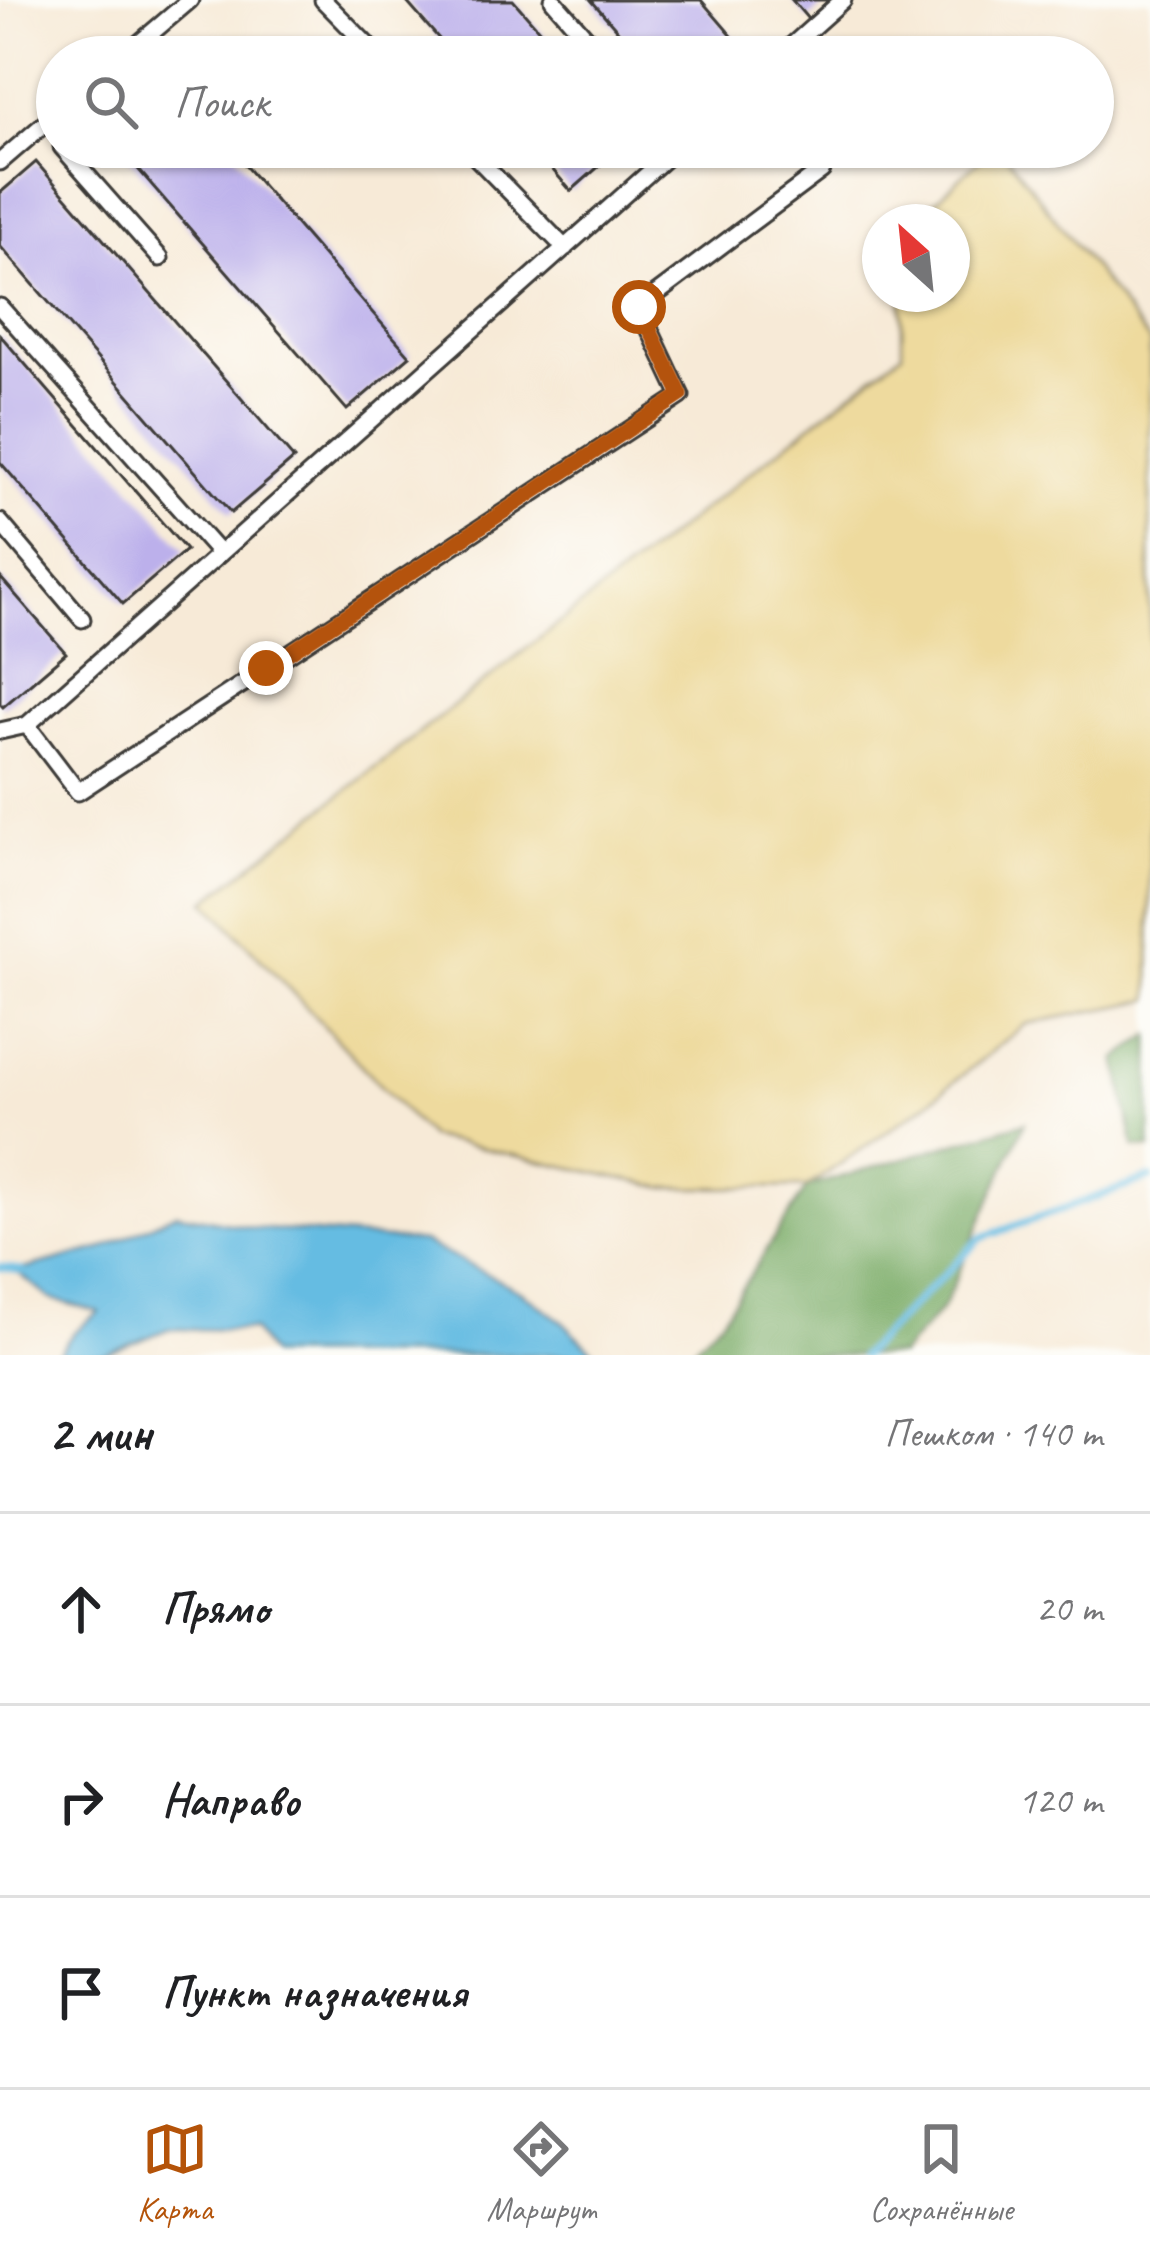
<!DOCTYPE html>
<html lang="ru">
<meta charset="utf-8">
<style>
body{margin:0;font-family:Caveat,sans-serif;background:#f6f6f6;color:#202124}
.compass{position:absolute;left:862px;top:204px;width:108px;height:108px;border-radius:50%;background:#fff;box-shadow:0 3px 9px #0004;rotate:333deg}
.stop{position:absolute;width:36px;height:36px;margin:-27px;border:9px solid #b45309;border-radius:50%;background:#fff}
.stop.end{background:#b45309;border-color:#fff;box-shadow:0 3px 12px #0008}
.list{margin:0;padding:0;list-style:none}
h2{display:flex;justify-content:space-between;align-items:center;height:156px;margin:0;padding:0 48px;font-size:51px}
h2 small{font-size:39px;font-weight:400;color:#757577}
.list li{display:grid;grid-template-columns:78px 1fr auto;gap:36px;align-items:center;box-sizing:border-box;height:192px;padding:0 48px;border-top:3px solid #e0e0e0}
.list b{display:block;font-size:45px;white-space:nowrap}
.list em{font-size:39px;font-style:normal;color:#757577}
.icon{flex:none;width:66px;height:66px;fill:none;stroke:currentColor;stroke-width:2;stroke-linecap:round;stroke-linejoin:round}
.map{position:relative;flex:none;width:1150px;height:1355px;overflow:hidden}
.search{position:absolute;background:#fff;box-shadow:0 3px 9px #0004;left:36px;right:36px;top:36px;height:132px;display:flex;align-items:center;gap:30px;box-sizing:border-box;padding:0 42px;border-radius:66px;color:#757577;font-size:45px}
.sheet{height:732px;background:#fff}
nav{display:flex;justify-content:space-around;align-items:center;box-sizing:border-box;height:168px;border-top:3px solid #e0e0e0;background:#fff;font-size:33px;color:#757577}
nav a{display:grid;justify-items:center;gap:6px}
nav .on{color:#b45309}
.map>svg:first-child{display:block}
</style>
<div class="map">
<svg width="1150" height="1355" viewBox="0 0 1150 1355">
<rect width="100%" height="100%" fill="#fdfcf7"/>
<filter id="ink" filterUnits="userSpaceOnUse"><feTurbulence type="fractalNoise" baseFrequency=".00833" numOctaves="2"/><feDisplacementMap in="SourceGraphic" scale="24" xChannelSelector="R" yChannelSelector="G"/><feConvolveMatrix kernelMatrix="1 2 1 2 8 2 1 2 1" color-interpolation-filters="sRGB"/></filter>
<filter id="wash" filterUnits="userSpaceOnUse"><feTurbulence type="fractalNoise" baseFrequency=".004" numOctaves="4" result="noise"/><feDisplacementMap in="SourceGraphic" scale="48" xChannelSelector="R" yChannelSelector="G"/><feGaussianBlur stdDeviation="2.7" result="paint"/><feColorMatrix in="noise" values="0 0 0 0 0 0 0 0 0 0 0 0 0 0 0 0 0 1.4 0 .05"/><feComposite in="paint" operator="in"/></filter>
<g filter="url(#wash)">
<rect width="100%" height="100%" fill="#f7ead7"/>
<path fill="#79ab66" stroke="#4a6441" stroke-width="3" d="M1150 1035V1149L1134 1147 1117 1059Z
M1025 1122 943 1308 900 1355H686L723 1317 807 1187Z"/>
<path fill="#eeda9e" stroke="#857b5d" stroke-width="3" d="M993 147H1000L1150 342V1000L1026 1024 925 1105 807 1187 666 1188 429 1137 206 901 902 353V294H952V222H913Z"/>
<path fill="#65bce2" stroke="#406c7f" stroke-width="3" d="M176 1213 254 1228 423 1242 522 1292 562 1321 597 1355H270L252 1330 168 1329 103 1355H57L74 1332 99 1312 50 1299 16 1271 104 1248Z"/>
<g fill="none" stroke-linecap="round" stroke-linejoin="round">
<path stroke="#65bce2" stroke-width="8" d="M0 1267 22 1271
M862 1355 981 1238 1150 1178"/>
</g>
<g id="blocks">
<path fill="#bcb0eb" d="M405 0H513L563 57H455Z
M591 0H701L750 57H641Z
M792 0H829L808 19Z
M119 147H229L410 356 347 410Z
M533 147H621L571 191Z
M36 162 294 459 231 513 0 246V193Z
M0 335 186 550 123 604 0 462Z
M0 577 66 653 3 707 0 704Z"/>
</g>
</g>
<g filter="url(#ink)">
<use href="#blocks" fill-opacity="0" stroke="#3d3b38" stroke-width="3"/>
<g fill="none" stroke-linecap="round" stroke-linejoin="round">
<g stroke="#3d3b38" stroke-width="21">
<path id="lane" d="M323 0 379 57
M553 0 603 57
M123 57 190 0
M779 57 843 0
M62 147 160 258
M466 147 565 248
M0 162 57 113
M0 307 220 554
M0 522 82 619
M27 725 78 792 681 396 639 307 822 170 811 147
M0 731 27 725 678 147"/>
</g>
<use href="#lane" stroke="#fff" stroke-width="15"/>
</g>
</g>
<g fill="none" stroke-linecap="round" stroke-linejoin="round" filter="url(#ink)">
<path stroke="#b45309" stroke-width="15" d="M266 668 681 395 639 307"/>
</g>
</svg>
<svg class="compass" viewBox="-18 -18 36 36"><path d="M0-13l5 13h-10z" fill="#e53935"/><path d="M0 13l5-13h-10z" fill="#757577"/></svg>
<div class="stop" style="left:639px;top:307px"></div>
<div class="stop end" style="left:266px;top:668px"></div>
<div class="search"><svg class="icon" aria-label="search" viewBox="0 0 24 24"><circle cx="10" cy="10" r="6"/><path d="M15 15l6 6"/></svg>Поиск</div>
</div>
<section class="sheet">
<h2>2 мин<small>Пешком · 140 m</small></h2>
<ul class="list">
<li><svg class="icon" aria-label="ahead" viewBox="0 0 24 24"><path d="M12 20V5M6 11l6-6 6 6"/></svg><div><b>Прямо</b></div><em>20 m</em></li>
<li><svg class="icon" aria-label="right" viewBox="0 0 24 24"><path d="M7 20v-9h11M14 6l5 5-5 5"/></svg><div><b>Направо</b></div><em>120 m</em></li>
<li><svg class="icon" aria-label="arrive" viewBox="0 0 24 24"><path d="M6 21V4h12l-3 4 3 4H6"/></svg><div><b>Пункт назначения</b></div></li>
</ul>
</section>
<nav>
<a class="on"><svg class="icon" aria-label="map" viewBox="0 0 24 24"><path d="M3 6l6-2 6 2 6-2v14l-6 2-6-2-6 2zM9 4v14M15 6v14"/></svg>Карта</a>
<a><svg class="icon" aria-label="directions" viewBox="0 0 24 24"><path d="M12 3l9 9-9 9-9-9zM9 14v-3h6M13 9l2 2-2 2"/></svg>Маршрут</a>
<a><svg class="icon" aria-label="saved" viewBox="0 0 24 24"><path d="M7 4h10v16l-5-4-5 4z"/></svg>Сохранённые</a>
</nav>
